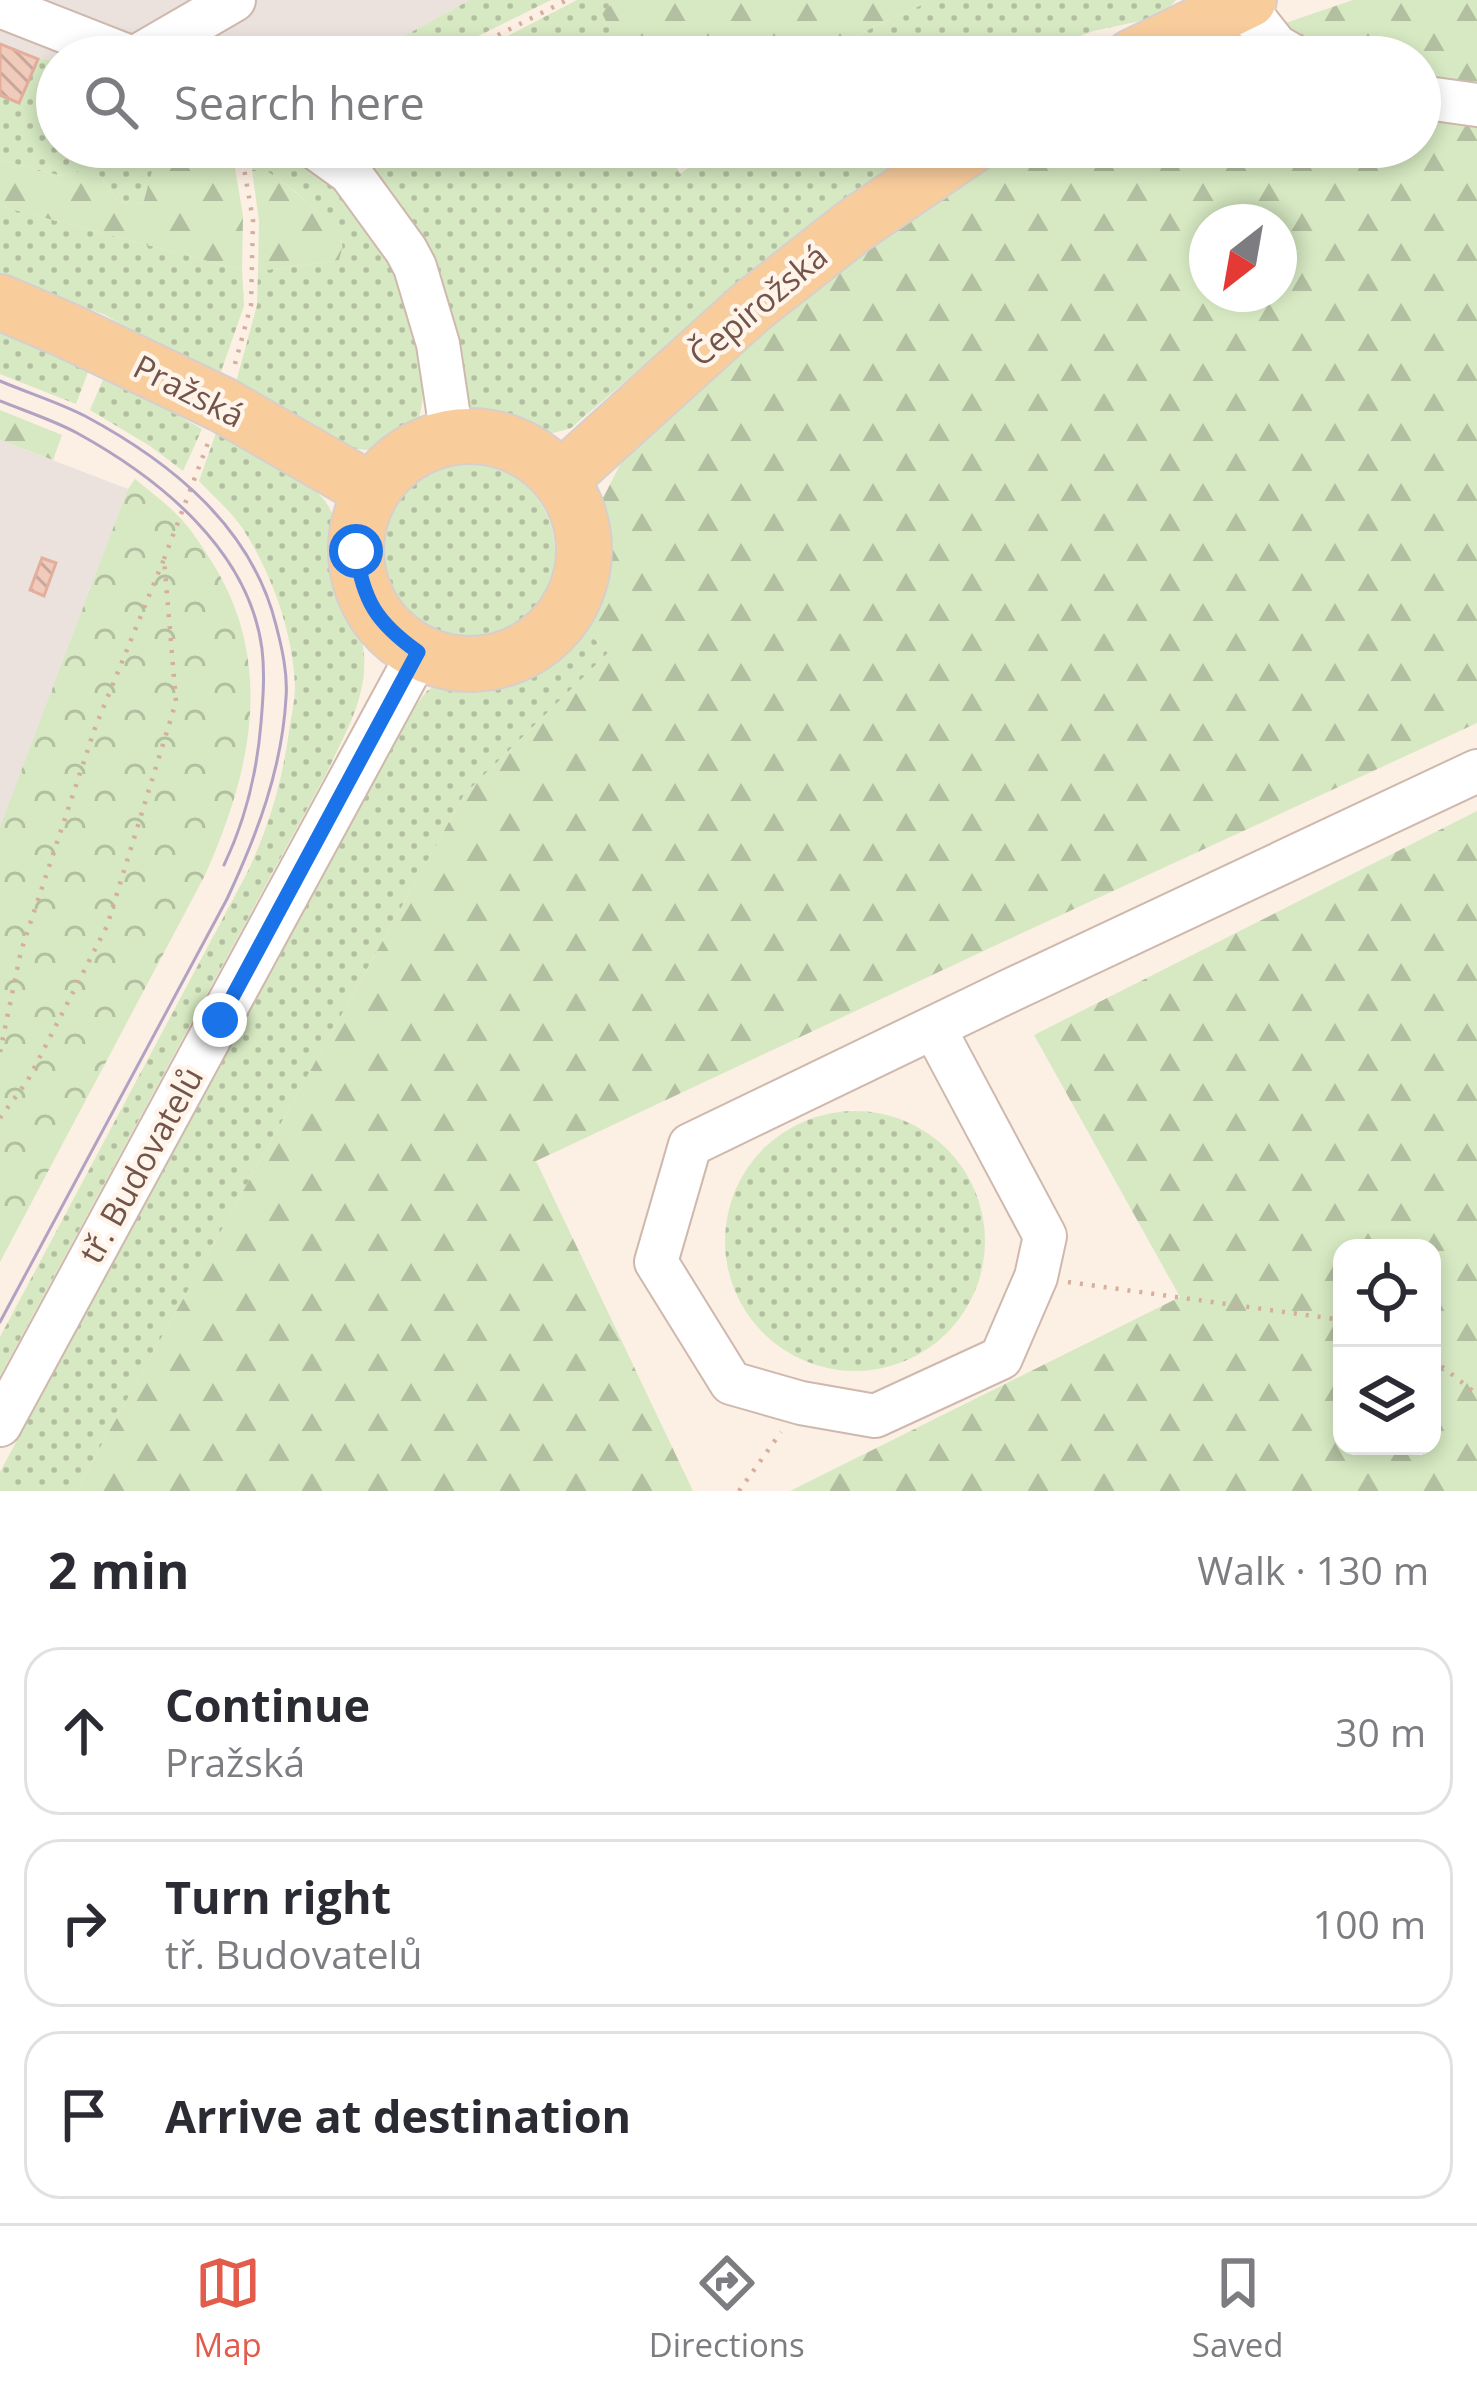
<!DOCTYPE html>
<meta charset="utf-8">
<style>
body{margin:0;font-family:"Open Sans",sans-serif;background:#f7f7f7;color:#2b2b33}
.controls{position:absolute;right:36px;bottom:36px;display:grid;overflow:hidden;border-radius:24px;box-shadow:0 6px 18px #0003}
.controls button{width:108px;height:108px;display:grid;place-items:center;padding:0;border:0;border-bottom:3px solid #e1e1e2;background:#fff;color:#2b2b33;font:60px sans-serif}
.compass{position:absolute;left:1189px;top:204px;width:108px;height:108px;border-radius:50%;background:#fff;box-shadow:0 6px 18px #0003;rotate:211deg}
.stop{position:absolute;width:36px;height:36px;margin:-27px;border:9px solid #1a73e8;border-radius:50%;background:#fff}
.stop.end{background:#1a73e8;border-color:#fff;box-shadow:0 3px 12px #0008}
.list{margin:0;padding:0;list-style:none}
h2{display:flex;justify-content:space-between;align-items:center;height:156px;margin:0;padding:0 48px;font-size:51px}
h2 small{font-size:39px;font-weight:400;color:#7c7c81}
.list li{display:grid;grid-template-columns:78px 1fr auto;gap:36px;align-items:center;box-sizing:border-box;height:168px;margin:0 24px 24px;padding:0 24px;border:3px solid #e1e1e2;border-radius:36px}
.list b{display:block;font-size:45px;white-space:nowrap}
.list p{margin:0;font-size:39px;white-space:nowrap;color:#7c7c81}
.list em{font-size:39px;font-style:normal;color:#7c7c81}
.icon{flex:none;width:66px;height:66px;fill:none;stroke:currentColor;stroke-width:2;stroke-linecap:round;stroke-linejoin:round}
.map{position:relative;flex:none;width:1477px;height:1491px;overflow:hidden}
.search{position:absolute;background:#fff;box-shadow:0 6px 18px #0003;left:36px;right:36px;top:36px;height:132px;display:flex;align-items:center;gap:30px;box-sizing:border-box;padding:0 42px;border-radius:66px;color:#7c7c81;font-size:45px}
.sheet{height:732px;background:#fff}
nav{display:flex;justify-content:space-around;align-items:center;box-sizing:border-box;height:168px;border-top:3px solid #e1e1e2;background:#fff;font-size:33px;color:#7c7c81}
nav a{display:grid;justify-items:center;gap:6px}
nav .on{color:#e35b4a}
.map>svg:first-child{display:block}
</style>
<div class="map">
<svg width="1477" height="1491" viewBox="0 0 1477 1491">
<defs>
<pattern id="grass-dots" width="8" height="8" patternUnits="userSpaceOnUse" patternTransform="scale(3)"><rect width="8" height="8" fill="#d6e9c2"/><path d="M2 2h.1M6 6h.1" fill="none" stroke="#b2bfa0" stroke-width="1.8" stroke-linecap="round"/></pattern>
<pattern id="forest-firs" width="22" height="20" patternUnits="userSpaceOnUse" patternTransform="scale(3)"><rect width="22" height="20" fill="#d6e9c2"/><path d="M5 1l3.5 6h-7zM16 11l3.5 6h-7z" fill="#b2bfa0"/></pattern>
<pattern id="park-crowns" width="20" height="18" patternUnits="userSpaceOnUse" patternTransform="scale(3)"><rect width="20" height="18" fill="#d6e9c2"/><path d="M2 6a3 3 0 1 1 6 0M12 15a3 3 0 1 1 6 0" fill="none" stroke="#b2bfa0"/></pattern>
<pattern id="building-back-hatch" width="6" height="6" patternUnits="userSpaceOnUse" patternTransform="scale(3)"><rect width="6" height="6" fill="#f0cabb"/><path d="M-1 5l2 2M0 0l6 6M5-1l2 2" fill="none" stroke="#c7a79a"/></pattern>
</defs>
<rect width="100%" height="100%" fill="#fcefe3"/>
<path fill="#ebe2de" d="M0 0H470L366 57H57V147L61 169 0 143Z
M0 440 128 489 0 835Z"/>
<path fill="url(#grass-dots)" d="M470 0H551L436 57H366Z
M577 0H620L602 11 624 57H467Z
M932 0H1176L1168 9 1150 19 1093 31 1080 36 1048 57H830L859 34Z
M38 59 52 60 57 66V147H160L228 161 235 168 156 160 143 204 119 202 94 168 61 176 0 160V95L19 103Z
M271 147C285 147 292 155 303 162 323 176 342 194 358 212 402 267 487 482 341 446L235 386 257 305 258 271 339 260C341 252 344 249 341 241 334 224 287 182 270 174 261 169 262 171 252 170L254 155Z
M340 147H667L680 174 716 147H929L879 178 762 264 571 428C531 442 489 433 463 397Z
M0 206 242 270 244 306 218 380 105 315 0 273Z
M0 330 90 367 76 404 0 374Z
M105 375 202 429 183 471 150 446 90 410Z
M216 433C248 451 301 472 325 501 342 523 335 555 341 581 345 599 355 615 360 633 375 684 348 727 327 772L0 1376V1337L247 873C269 827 282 782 289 732 291 717 295 701 295 686 293 632 272 574 243 529 231 511 213 496 199 481Z
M375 552a90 90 0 1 1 180 0a90 90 0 1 1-180 0Z
M574 618 608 653 464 795 76 1491H0V1472L409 714 427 691 441 682H480L508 673 532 661 551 645Z
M725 1241a130 130 0 1 1 260 0a130 130 0 1 1-260 0Z"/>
<path fill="url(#forest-firs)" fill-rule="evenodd" d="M620 0H932L859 34 830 57H624L601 11Z
M1353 0H1477V723L994 946 536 1161 693 1491H76L464 795 608 653 574 618 583 608 589 593 600 504 626 453 785 306 974 168 1001 154 1046 147H1420V57H1185ZM1207 222H1279V294H1207Z
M0 160 61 176 94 168 119 202 143 204 155 160 235 168 243 216 242 270 0 206Z
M265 170C282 180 333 221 340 239 344 248 341 252 339 260L258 271 259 221 252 170Z
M0 410 62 435 53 460 0 440Z
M1477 811V1491H790L1180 1297 1034 1035ZM1342 1248H1432V1446H1342Z"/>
<path fill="url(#park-crowns)" d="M135 479C146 488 159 498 170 508 186 522 199 541 210 559 276 661 252 770 205 875L0 1262V827L128 489Z"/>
<path fill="url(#building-back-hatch)" stroke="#e3af9c" stroke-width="3" d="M0 44 38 59 19 103 0 95Z
M42 558 56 563 44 596 30 590Z"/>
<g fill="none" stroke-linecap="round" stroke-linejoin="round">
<g stroke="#cfb8ad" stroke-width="46">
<path id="minor" d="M1240 0 1276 46 1295 57
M0 6 130 57
M136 57 234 0
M1420 97 1477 105
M314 147 350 173 406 250 415 267 438 344 452 437
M934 1028 1045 1236 1036 1277 1001 1358 875 1416 801 1403 731 1383 656 1262 690 1145 1011 990 1477 771
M0 1425 419 652"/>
</g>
<g stroke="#d8cfcc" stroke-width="58">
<path id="major" d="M1132 57 1249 0
M0 302 68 331 223 405 372 491
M356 550a114 114 0 1 1 228 0a114 114 0 1 1-228 0Z
M560 480 751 307 854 226 970 147"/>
</g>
<path stroke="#d5ae9e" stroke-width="4.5" stroke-dasharray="3 9" stroke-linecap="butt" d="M455 57 567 0
M191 147 242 157 262 147
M235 364 251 305 253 220 242 157
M164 559 208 443
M0 1052 21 951 95 728 164 559 176 702 107 926 28 1080 0 1118
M1068 1282 1342 1320
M1432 1359 1477 1394
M739 1491 781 1432"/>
<use href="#minor" stroke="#fff" stroke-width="42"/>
<use href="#major" stroke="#f9cc9c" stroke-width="54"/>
<path stroke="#b1a2c4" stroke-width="3" d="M0 381C28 393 58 402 85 416 171 462 252 527 276 625 282 648 288 674 286 698 282 769 257 835 227 899L0 1322
M0 401C25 411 53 420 77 433 159 478 249 550 262 649 265 674 263 699 261 723 257 772 245 821 224 865"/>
</g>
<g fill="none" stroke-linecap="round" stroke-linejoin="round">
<path stroke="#1a73e8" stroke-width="15" d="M220 1020 418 652C377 623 363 601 356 551"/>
</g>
<g text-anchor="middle" stroke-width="9" stroke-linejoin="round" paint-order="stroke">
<g font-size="33" fill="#73544a" stroke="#fff4e9">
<text transform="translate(758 305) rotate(-40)" y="12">Čepirožská</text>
<text transform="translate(189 391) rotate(27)" y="12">Pražská</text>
<text transform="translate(141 1165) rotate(-61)" y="12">tř. Budovatelů</text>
</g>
</g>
</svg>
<div class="controls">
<button><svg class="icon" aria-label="locate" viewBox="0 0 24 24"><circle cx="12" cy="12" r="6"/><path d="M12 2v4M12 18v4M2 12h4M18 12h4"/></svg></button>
<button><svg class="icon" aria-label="layers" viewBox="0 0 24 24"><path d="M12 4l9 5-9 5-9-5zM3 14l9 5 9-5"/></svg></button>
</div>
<svg class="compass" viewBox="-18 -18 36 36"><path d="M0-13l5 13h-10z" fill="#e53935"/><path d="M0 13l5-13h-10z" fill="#7c7c81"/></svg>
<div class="stop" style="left:356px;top:551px"></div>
<div class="stop end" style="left:220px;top:1020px"></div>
<div class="search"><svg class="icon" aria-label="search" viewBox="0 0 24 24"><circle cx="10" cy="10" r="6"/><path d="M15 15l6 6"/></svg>Search here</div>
</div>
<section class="sheet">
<h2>2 min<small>Walk · 130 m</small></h2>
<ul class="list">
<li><svg class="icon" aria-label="ahead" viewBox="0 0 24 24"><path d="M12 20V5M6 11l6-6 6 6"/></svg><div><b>Continue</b><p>Pražská</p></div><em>30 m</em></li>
<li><svg class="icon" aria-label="right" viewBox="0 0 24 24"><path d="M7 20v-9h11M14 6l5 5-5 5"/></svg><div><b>Turn right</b><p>tř. Budovatelů</p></div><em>100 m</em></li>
<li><svg class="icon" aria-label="arrive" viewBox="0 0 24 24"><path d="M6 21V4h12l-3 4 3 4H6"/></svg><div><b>Arrive at destination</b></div></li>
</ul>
</section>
<nav>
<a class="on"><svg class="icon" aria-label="map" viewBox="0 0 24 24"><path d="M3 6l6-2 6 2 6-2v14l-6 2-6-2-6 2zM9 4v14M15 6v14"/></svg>Map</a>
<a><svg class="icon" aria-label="directions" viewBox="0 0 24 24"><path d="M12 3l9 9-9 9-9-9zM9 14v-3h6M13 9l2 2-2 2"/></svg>Directions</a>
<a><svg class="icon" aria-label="saved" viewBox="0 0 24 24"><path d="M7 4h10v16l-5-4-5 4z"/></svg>Saved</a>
</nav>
